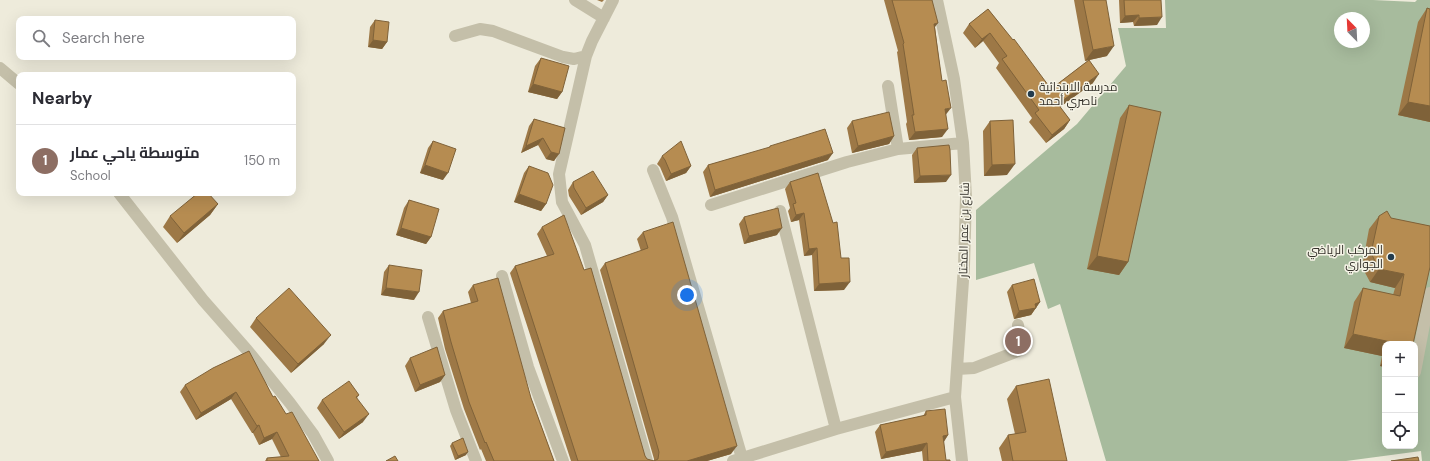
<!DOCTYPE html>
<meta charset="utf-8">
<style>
body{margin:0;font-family:"DM Sans",Cairo,sans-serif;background:#f7f7f7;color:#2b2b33}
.controls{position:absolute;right:12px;bottom:12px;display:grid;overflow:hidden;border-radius:8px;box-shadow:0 4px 16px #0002}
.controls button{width:36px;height:36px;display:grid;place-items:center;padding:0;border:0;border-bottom:1px solid #e1e1e2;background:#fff;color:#2b2b33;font:20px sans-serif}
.compass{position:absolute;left:1334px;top:12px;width:36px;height:36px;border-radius:50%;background:#fff;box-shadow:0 4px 16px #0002;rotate:336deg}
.you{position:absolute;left:687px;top:295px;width:14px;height:14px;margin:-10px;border:3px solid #fff;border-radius:50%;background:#1a73e8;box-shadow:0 0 0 6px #1a73e833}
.badge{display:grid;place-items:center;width:26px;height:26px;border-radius:50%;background:#233c4e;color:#fff;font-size:13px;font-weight:700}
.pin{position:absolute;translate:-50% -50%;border:2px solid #fff;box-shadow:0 1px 4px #0006}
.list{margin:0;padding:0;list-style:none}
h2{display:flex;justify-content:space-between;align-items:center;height:52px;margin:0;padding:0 16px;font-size:17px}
h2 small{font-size:13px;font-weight:400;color:#7c7c81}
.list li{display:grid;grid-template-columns:26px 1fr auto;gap:12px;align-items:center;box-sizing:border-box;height:72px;padding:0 16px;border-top:1px solid #e1e1e2}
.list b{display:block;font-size:15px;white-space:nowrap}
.list p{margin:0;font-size:13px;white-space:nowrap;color:#7c7c81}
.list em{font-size:13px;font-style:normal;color:#7c7c81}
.icon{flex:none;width:22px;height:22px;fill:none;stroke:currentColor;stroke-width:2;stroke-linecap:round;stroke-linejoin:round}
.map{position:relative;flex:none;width:1430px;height:461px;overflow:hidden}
.search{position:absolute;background:#fff;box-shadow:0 4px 16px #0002;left:16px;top:16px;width:280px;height:44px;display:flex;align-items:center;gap:10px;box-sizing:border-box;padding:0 14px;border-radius:8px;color:#7c7c81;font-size:15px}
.panel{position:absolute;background:#fff;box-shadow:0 4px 16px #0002;left:16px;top:72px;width:280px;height:124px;border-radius:8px}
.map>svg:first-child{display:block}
</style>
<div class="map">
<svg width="1430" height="461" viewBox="0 0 1430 461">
<rect width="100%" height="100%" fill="#eeebdb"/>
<path fill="#a7bb9d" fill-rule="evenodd" d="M1165 0H1373L1415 2 1417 0H1430V461H1422L1421 451 1346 461H1106L1060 304 1048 309 1034 263 976 280V210L1077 124 1126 66 1118 28H1166ZM1340 18H1364V42H1340ZM1385 344H1415V446H1385Z"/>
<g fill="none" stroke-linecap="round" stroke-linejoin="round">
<path stroke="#c4bfa9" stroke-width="12" d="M575 0 604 18
M613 0 592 41 586 56 559 174 562 202 585 245 647 461
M937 0 954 79 963 143 966 197 964 266 955 397 962 461
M455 36 480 29 493 31 563 57 574 59 586 56
M0 68 19 84
M888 86 898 149
M653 170 672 217 742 458
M119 193 203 300 247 350 290 403 313 434 328 461
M711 205 847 162 898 149 963 143
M780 211 836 429
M502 276 528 367 563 461
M428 317 456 410 476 461
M957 369 974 368 1018 351 1022 346 1018 325
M1415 372 1430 293
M733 461 836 429 955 397"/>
</g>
<path fill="#9d7846" d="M597 0H604L602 2Z
M884 0H932L935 27 946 115 942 137 909 140 906 124 907 122 897 52 898 51Z
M1074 0H1106L1107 56 1089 60 1093 83 1060 107 1070 120 1064 129 1046 143 1029 122 1032 118 996 68 999 63 983 41 975 48 963 33 969 24 988 9 1051 89 1089 60 1085 61Z
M1119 0H1161L1157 25 1134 26 1133 22 1120 23Z
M1427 8 1430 9V122L1398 115 1418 22Z
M375 20 387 42 382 49 368 47 370 27Z
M541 58 562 92 557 99 528 92 535 66Z
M1129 105 1128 262 1119 275 1087 269 1120 118Z
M534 119 565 128 554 161 546 159 538 145 521 153 529 126Z
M852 121 894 136 889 144 852 153 847 128Z
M990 121 1007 175 984 176 983 131Z
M433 141 443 180 420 173 428 148Z
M770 146 828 160 710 197 703 172 708 165 769 148Z
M917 148 946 182 914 183 912 155Z
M662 156 691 166 686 173 666 181 660 167 657 164Z
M529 166 546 204 541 211 514 202 524 173Z
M573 182 608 195 603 202 581 215 569 196 568 190Z
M790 182 844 290 814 291 812 255 804 256 799 220 791 222 788 211 790 208 785 189Z
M409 200 431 237 426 244 396 235 404 208Z
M218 204 210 215 177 243 163 227 170 216Z
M1379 216 1430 226 1413 344H1385V367L1380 366 1382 356 1344 348 1354 302 1363 288 1393 295 1395 288 1370 282 1362 267 1369 229Z
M744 217 777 235 744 244 739 224Z
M542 227 645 456 647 459 654 461V459L600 270 605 263 641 251 637 239 643 232 731 454 707 461H571L510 273 515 266 547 256 537 234Z
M389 265 414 300 381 295 384 272Z
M473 285 531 398 554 461H486L481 449 480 450 464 409 445 349 438 318 443 311 471 303 468 292Z
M1012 285 1040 302 1031 315 1014 319 1007 292Z
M256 318 324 344 291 373 250 327Z
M410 358 445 375 440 382 415 392 405 366Z
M185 385 273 397 319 461H265L267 458 281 457 272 439 259 445 253 433H252L231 399 196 420 180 392Z
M1016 386 1067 461H1002L999 448 1008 435 1015 434 1007 399Z
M359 395 357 398 363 422 339 439 317 408 322 400Z
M926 411 948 435 943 443 946 460 950 461H923L922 451 881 459 875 432 880 425 923 416Z
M452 443 466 455 455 460 450 446Z"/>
<path fill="#7f6239" d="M1139 15 1133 22 1120 23 1125 16Z
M1162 17 1157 25 1134 26 1139 18Z
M938 23 932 31 934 24Z
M990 33 983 41 975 48 982 39Z
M373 40 387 42 382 49 368 47Z
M1114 46 1107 56 1085 61 1093 50Z
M1099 74 1093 83 1052 113 1058 104Z
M533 84 562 92 557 99 528 92Z
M1408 102 1430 106V122L1398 115Z
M951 108 944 117 945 109Z
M1070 120 1064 129 1046 143 1052 135Z
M948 129 942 137 909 140 915 132Z
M894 136 889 144 852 153 858 146Z
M543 138 538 145 521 153 526 146Z
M551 152 559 154 554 161 546 159Z
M833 153 828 160 710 197 715 190Z
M1015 164 1007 175 984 176 992 165Z
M425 165 448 173 443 180 420 173Z
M691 166 686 173 666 181 671 174Z
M951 175 946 182 914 183 920 176Z
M519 194 546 204 541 211 514 202Z
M608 195 603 202 581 215 586 208Z
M218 204 210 215 177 243 184 233Z
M804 213 799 220 791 222 796 215Z
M401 228 431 237 426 244 396 235Z
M782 228 777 235 744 244 749 236Z
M817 248 812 255 804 256 809 249Z
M1097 256 1128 262 1119 275 1087 269Z
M1379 269 1404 274 1395 288 1370 282Z
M850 282 844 290 814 291 819 284Z
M386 288 419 292 414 300 381 295Z
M1040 302 1031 315 1014 319 1019 311 1035 304Z
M1353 334 1391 342 1390 344H1385V352L1382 356 1344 348Z
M331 335 324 344 291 373 298 364Z
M1385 359V367L1380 366Z
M445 375 440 382 415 392 420 385Z
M236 392 231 399 196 420 201 413Z
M369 414 363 422 339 439 344 432Z
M259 425 253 433H252L257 426Z
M277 432 272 439 259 445 264 438Z
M948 435 943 443V436Z
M927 443 922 451 881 459 886 452Z
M737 446 731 454 707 461H687Z
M468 452 466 455 455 460 458 456Z"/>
<path fill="#b68c51" stroke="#7f6239" d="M892 0H932L938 23 934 24 942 81 946 80 951 108 945 109 948 129 915 132 912 115H914L903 44 904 43Z
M1083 0H1106L1114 46 1093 50Z
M1124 0H1161L1162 17 1139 18V15L1125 16Z
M1427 8 1430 9V106L1408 102Z
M988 9 1013 40 1014 39 1051 89 1089 60 1099 74 1058 104 1070 120 1052 135 1035 113 1039 110 1002 59 1007 56 990 33 982 39 969 24Z
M375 20 389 22 387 42 373 40Z
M541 58 569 66 562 92 533 84Z
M1129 105 1161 112 1128 262 1097 256Z
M889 112 894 136 858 146 852 121Z
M534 119 565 128 559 154 551 152 543 138 526 146Z
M1013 120 1015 164 992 165 990 121Z
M825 129 833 153 715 190 708 165 770 147V146Z
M433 141 456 149 448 173 425 165Z
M681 141 691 166 671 174 665 160 662 156Z
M949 145 950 150 951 175 920 176 917 148Z
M529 166 548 173 553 185 546 204 519 194Z
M593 171 608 195 586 208 574 188 573 182Z
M818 173 833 223 837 222 841 258H849L850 282 819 284 817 248 809 249 804 213 796 215 793 204 796 203 790 182Z
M198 193H208L218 204 184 233 170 216Z
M409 200 439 209 431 237 401 228Z
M778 208 782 228 749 236 744 217Z
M1387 211 1391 218 1430 226V267L1413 344H1391V342L1353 334 1363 288 1400 296 1404 274 1379 269 1371 253 1379 216Z
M564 215 584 270 591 268 645 456 647 459 654 461 658 459 659 452 605 263 648 248 643 232 673 222 737 446 687 461H578L515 266 554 254 542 227Z
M389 265 422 270 419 292 386 288Z
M498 278 531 398 554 461H494L486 442 485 443 469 402 451 342 443 311 478 301 473 285Z
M1034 279 1040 302 1035 304 1036 308 1019 311 1012 285Z
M289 288 331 335 298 364 256 318Z
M437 347 445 375 420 385 410 358Z
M249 351 273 397 275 396 286 414 292 412 319 461H267V458L289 456 277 432 264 438 259 425 257 426 236 392 201 413 185 385 213 368Z
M1049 379 1067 461H1013L1008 435 1026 432 1016 386Z
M349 381 359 395 356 397 369 414 344 432 322 400Z
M945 409 948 435 943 436 946 460H950V461H928L927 443 886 452 880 425 926 415V411Z
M463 438 468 452 458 456 452 443Z
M395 456 398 461H386Z
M1418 457 1419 461H1391Z"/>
<g fill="#233c4e" stroke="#f6f4e7" stroke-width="1.5">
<circle cx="1031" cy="94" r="4"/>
<circle cx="1391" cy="257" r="4"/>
</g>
<g text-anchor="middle" stroke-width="3" stroke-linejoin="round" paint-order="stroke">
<g font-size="12" fill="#322f28" stroke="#f6f4e7" text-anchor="start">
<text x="1039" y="91">مدرسة الابتدائية<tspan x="1039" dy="14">ناصري أحمد</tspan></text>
<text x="1383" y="254" text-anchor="end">المركب الرياضي<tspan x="1383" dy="14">الجواري</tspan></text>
</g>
<g font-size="12" fill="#322f28" stroke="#f6f4e7">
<text transform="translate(964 230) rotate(-89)" y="4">شارع بن عمر المختار</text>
</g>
</g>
</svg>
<div class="controls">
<button>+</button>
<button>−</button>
<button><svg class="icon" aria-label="locate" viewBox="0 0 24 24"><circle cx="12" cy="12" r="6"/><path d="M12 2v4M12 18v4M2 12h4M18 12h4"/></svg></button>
</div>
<svg class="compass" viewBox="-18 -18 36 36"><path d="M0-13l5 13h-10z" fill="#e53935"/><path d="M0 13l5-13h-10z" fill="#7c7c81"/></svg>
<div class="you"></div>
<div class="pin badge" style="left:1018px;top:341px;background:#8d6e63">1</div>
<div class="search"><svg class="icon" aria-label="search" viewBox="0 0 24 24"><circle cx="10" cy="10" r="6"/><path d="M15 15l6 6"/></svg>Search here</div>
<section class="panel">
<h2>Nearby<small></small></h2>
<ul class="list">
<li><span class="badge" style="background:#8d6e63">1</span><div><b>متوسطة ياحي عمار</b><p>School</p></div><em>150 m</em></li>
</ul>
</section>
</div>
